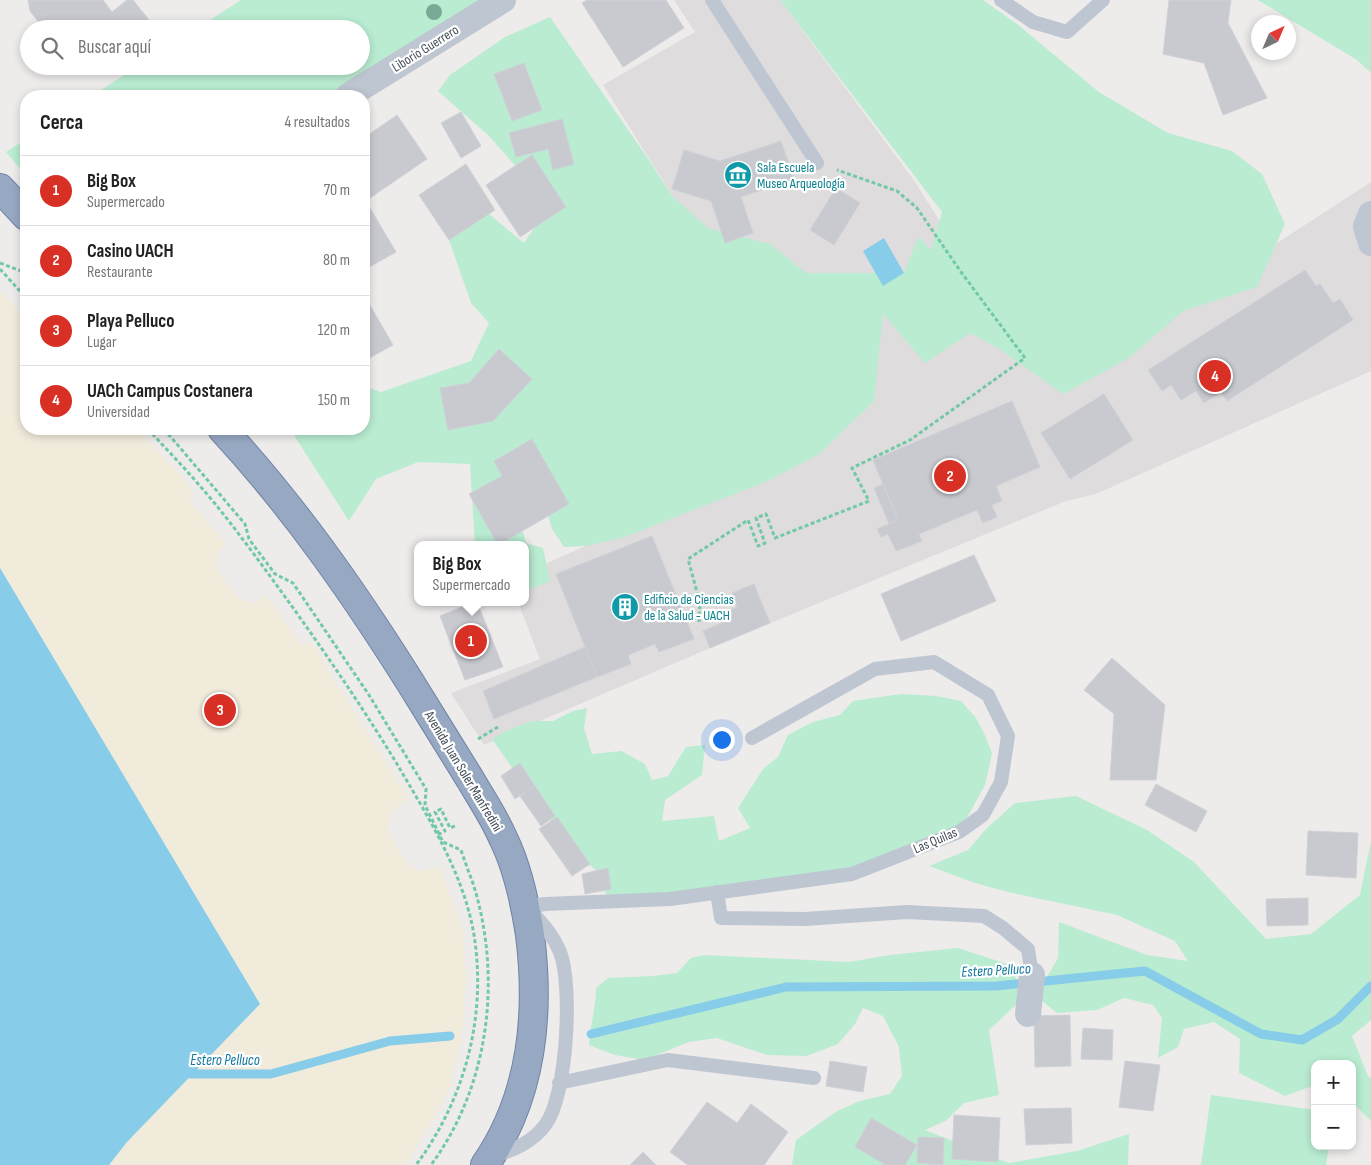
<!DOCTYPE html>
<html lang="es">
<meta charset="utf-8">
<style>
body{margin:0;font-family:"Sofia Sans Condensed",sans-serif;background:#f2f2f2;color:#222}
.controls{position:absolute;right:15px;bottom:15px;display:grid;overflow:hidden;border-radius:10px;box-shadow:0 2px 8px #0003}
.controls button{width:45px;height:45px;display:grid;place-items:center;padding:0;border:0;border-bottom:1px solid #e0e0e0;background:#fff;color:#222;font:25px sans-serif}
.compass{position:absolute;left:1251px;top:15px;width:45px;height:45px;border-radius:50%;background:#fff;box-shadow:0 2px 8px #0003;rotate:44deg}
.you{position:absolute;left:721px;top:739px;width:18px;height:18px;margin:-12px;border:4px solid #fff;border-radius:50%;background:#1a73e8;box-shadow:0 0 0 8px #1a73e833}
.badge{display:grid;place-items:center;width:32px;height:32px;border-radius:50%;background:#d93025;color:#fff;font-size:16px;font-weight:700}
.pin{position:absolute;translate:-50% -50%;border:2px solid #fff;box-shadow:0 1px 5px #0006}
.popup{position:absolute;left:414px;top:541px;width:115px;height:65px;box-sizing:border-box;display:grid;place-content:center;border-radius:10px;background:#fff;filter:drop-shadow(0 1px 4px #0005);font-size:16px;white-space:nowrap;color:#767676}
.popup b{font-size:19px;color:#222}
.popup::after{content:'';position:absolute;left:50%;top:100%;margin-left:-10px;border:10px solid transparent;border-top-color:#fff}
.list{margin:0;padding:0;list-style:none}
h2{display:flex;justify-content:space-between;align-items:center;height:65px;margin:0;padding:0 20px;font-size:21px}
h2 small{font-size:16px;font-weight:400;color:#767676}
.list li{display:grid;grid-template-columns:32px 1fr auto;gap:15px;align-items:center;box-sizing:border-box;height:70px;padding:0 20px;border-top:1px solid #e0e0e0}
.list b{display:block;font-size:19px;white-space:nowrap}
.list p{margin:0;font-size:16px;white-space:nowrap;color:#767676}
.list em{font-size:16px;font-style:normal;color:#767676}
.icon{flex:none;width:28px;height:28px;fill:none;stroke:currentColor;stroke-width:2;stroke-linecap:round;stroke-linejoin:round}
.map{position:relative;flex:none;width:1371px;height:1165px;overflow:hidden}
.search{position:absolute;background:#fff;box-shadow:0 2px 8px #0003;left:20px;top:20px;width:350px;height:55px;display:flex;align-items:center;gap:12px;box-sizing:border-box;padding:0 18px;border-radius:28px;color:#767676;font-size:19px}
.panel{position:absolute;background:#fff;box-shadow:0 2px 8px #0003;left:20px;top:90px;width:350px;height:345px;border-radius:20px}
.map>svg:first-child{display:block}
</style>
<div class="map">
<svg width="1371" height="1165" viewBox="0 0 1371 1165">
<rect width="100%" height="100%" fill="#eeebeb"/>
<path fill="#dfdcdd" d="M674 0H780L913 179 979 282 1063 382 1371 182V371L1096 494 1066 501 710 648 484 745 451 693 540 659 518 602H525V573L825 439 603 85 695 32Z"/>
<path fill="#b9ecd1" d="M241 0H500L343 96H92L138 66H361V29H196Z
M780 0H983L1017 24 1099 92 1168 133 1232 151 1262 174 1285 224 1257 287 1183 311 1129 358 1063 394 998 348 970 333 925 363 883 314 874 401 818 455 765 482 622 538 585 546 564 547 552 529 539 484 511 489 526 543 543 548 550 581 525 591V545H475L470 464 418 462 376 479 349 521 290 429H364V386L381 392 471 361 489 323 471 303 449 240 477 204 524 243 550 205 488 135 438 91 450 75 505 37 550 17 647 157 673 197 708 228 770 244 806 273H904L918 237 931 250 942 212Z
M1258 0H1371V73L1357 60Z
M26 139V176L6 152Z
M901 694 936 696 961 701 976 718 985 735 992 753 985 785 959 832 852 874 613 903 605 892 609 880 574 853 559 835 492 739 506 731 532 721H553L573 711 587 708 584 728 592 754 621 751 645 764 652 780 668 776 686 747 705 745 702 775 665 800 662 821 714 816 719 841 750 828 738 808 763 769 778 757 788 735 813 722 840 715 853 701Z
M1076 796 1147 830 1194 862 1266 939 1311 934 1360 895 1371 841V1020L1352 1036 1368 1076 1371 1078V1121L1352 1102V1064H1315V1085L1285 1096 1239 1073 1240 1039 1214 1022 1184 1029 1178 1047 1158 1058 1162 1018 1153 1005 1124 998 1097 1010 1057 1013 1036 996 1058 958 1059 922 1147 955 1188 961 1175 941 1117 915 1008 892 975 883 929 866 968 850 987 828 1015 803Z
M958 948 1010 965 1024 997 989 1030 999 1095 964 1103 947 1120 925 1130 1009 1163 1077 1151 1129 1134 1128 1165H792L796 1140 837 1111 860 1101 890 1094 902 1076 899 1047 883 1016 863 1008 855 1024 838 1044 806 1056 767 1055 717 1038 689 1042 644 1060 615 1055 589 1045C590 1025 596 1008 596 988L608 978 653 976 677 973 691 958 704 955 849 962 890 955Z
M1211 1095 1315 1110V1146H1329L1326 1165H1201Z"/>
<path fill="#f0ebdb" d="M0 290 26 319V429H137L179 474 194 493 189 500 226 544 218 551 217 569 240 600 254 603 267 595 303 647 311 642 409 800 393 811 387 829 406 862 417 871 440 867 463 930 466 975 464 1021 457 1059 446 1097 405 1165H109L127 1142 259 1004 0 568Z"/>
<path fill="#87cce9" d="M884 238 904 273 883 286 863 251Z
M0 568 260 1004 127 1142 109 1165H0Z"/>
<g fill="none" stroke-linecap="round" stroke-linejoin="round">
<path stroke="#87cce9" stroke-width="9" d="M591 1034 786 987 996 986 1145 971 1261 1034 1302 1040 1338 1019 1371 986
M182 1074H271L390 1041 450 1036"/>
</g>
<path fill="#c8cad0" stroke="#cfd1d7" d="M28 0H103L112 12 127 0H133L153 25 149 29H105L103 26 100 29H44L30 11Z
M587 0H666L684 28 623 67 582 3Z
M1169 0H1231L1228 23 1267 98 1223 115 1204 63 1163 54Z
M524 63 542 110 512 121 494 74Z
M461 112 481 146 461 158 441 123Z
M397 115 427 159 367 200 364 195V138Z
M562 119 574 164 553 170 548 149 516 157 509 133Z
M781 141 794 179 741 197 753 233 725 243 711 201 672 189 684 150 720 161Z
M532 155 566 207 520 237 486 185Z
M466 164 495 210 449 240 419 195Z
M836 188 860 203 834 245 810 230Z
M370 208 396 252 364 270V211Z
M1305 270 1316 286 1320 284 1333 303 1340 299 1353 320 1227 401 1221 392 1204 403 1196 391 1181 400 1171 385 1162 391 1148 370Z
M364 295 393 345 364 361Z
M499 349 532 379 493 421 448 430 440 388 469 383Z
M1104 394 1133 440 1070 479 1041 433Z
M1012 401 1040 467 996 486 1002 501 992 505 997 517 983 523 977 510 919 534 922 541 896 551 888 534 881 537 877 529 898 520 873 460Z
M532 439 569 504 498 545 469 494 502 476 494 461Z
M883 484 898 520 889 524 874 488Z
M652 536 694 639 659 652 655 644 628 655 631 664 597 677 556 574Z
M974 555 996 601 901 641 881 594Z
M754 584 770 623 710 648 703 631 722 623 719 615 737 607 732 593Z
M474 602H477L503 667 465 680 440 616Z
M585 647 597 677 494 719 483 691Z
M1112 658 1165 705 1156 780H1110L1114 714 1084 690Z
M520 763 535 786 515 799 501 776Z
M1156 784 1207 811 1196 832 1145 805Z
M535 786 555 816 541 826 520 796Z
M557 817 590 864 572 876 539 829Z
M1308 831 1358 833 1356 878 1306 875Z
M608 868 611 889 585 894 582 874Z
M1308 898V925L1267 926 1266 899Z
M1070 1015 1071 1066 1035 1067 1034 1016Z
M1083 1028 1113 1030 1112 1060 1081 1059Z
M830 1061 867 1067 863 1092 826 1086Z
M1125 1061 1160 1065 1153 1111 1119 1107Z
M707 1102 737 1123 751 1104 788 1132 764 1165H688L670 1152Z
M1071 1108 1072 1143 1026 1145 1024 1109Z
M954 1115 1000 1118 998 1162 952 1159Z
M871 1118 917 1145 905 1165H886L855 1147Z
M918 1137 944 1138 943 1165 917 1163Z
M643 1152 656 1165H630Z"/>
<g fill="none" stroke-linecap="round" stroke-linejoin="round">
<g stroke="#6f84a6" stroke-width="30">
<path id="trunk" d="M0 188 26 216
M222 429C294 507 354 593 410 682 430 714 450 747 470 779 481 798 494 817 503 838 518 868 525 902 530 935 540 1015 532 1097 485 1165"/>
</g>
<path stroke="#72c9a5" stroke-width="3" stroke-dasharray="4 2.5" stroke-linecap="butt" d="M0 263 21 271 26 277
M0 269 26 298
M148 429C165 448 183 466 200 486 228 518 253 553 278 587 320 645 360 703 397 764 428 817 464 874 474 935 487 1016 465 1099 416 1165
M164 429 245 524 249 539 275 574 293 583 369 695 426 789 425 805 443 842 461 850C466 866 473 881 477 897 501 987 487 1089 431 1165
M699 622 700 603 688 559 748 520 758 546 765 543 756 518 766 514 775 538 869 501 852 468 910 440 1025 358 961 272 917 208 897 191 837 170
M478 739 498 727
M438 835 445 831 435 812 441 809 450 828 457 825"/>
<path stroke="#bec6d1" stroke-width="14" d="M712 0 817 163
M1001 0 1033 22 1067 32 1103 0
M717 892 721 918 805 919 907 912 984 916 1003 928 1028 949 1032 975
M526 907 545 904 670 899 852 874 959 832 983 815 1001 782 1008 736 988 695 934 662 875 669 752 738
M559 1083 668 1060 814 1078
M492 1157C514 1150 533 1142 546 1124 567 1094 573 986 560 952 553 935 542 922 529 910"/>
<path stroke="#bec6d1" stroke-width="26" d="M348 96 503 0
M1371 214 1366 226 1371 243
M1028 1014 1032 975"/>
<use href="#trunk" stroke="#97a8c2" stroke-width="28"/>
</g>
<circle fill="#78ab95" cx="434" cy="12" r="8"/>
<defs>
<g id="museum-disc" transform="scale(1.4375)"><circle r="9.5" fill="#0f9aa8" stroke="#fff"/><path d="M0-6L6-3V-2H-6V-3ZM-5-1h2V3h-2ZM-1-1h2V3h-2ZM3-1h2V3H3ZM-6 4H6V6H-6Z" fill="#fff"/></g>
<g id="building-disc" transform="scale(1.4375)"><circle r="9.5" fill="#0f9aa8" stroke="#fff"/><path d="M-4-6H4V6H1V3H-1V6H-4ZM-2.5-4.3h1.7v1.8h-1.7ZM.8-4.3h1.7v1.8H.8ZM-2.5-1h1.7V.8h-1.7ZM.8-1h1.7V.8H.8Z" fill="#fff"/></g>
</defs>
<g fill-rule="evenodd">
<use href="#museum-disc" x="738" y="175"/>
<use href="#building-disc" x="625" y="607"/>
</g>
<g text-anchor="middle" stroke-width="4.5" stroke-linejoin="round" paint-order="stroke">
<g font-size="14" fill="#444d58" stroke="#fff">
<text transform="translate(425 48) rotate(-32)" y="5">Liborio Guerrero</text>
<text transform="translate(464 771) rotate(59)" y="5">Avenida Juan Soler Manfredini</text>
<text transform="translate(935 840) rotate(-23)" y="5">Las Quilas</text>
</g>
<g font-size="14" fill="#0d838f" stroke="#fff" text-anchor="start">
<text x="757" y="172">Sala Escuela<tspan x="757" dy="16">Museo Arqueología</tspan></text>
<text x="644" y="604">Edificio de Ciencias<tspan x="644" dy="16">de la Salud - UACH</tspan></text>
</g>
<g font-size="15" font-style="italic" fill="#0f76a0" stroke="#fff">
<text transform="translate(996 970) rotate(-3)" y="5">Estero Pelluco</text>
<text x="225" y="1065">Estero Pelluco</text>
</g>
</g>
</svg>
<div class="controls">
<button>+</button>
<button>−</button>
</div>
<svg class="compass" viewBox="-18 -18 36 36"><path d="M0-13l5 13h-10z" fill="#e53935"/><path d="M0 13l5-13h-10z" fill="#767676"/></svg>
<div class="you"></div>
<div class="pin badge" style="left:471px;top:641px">1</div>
<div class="popup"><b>Big Box</b>Supermercado</div>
<div class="pin badge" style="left:950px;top:476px">2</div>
<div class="pin badge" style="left:220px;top:710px">3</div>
<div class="pin badge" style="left:1215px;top:376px">4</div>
<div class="search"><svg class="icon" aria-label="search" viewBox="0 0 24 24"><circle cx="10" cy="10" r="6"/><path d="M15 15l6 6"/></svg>Buscar aquí</div>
<section class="panel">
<h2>Cerca<small>4 resultados</small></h2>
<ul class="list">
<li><span class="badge">1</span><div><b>Big Box</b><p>Supermercado</p></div><em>70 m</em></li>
<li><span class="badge">2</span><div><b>Casino UACH</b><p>Restaurante</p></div><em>80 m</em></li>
<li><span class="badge">3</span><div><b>Playa Pelluco</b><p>Lugar</p></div><em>120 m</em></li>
<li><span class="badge">4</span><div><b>UACh Campus Costanera</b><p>Universidad</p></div><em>150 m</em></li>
</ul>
</section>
</div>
